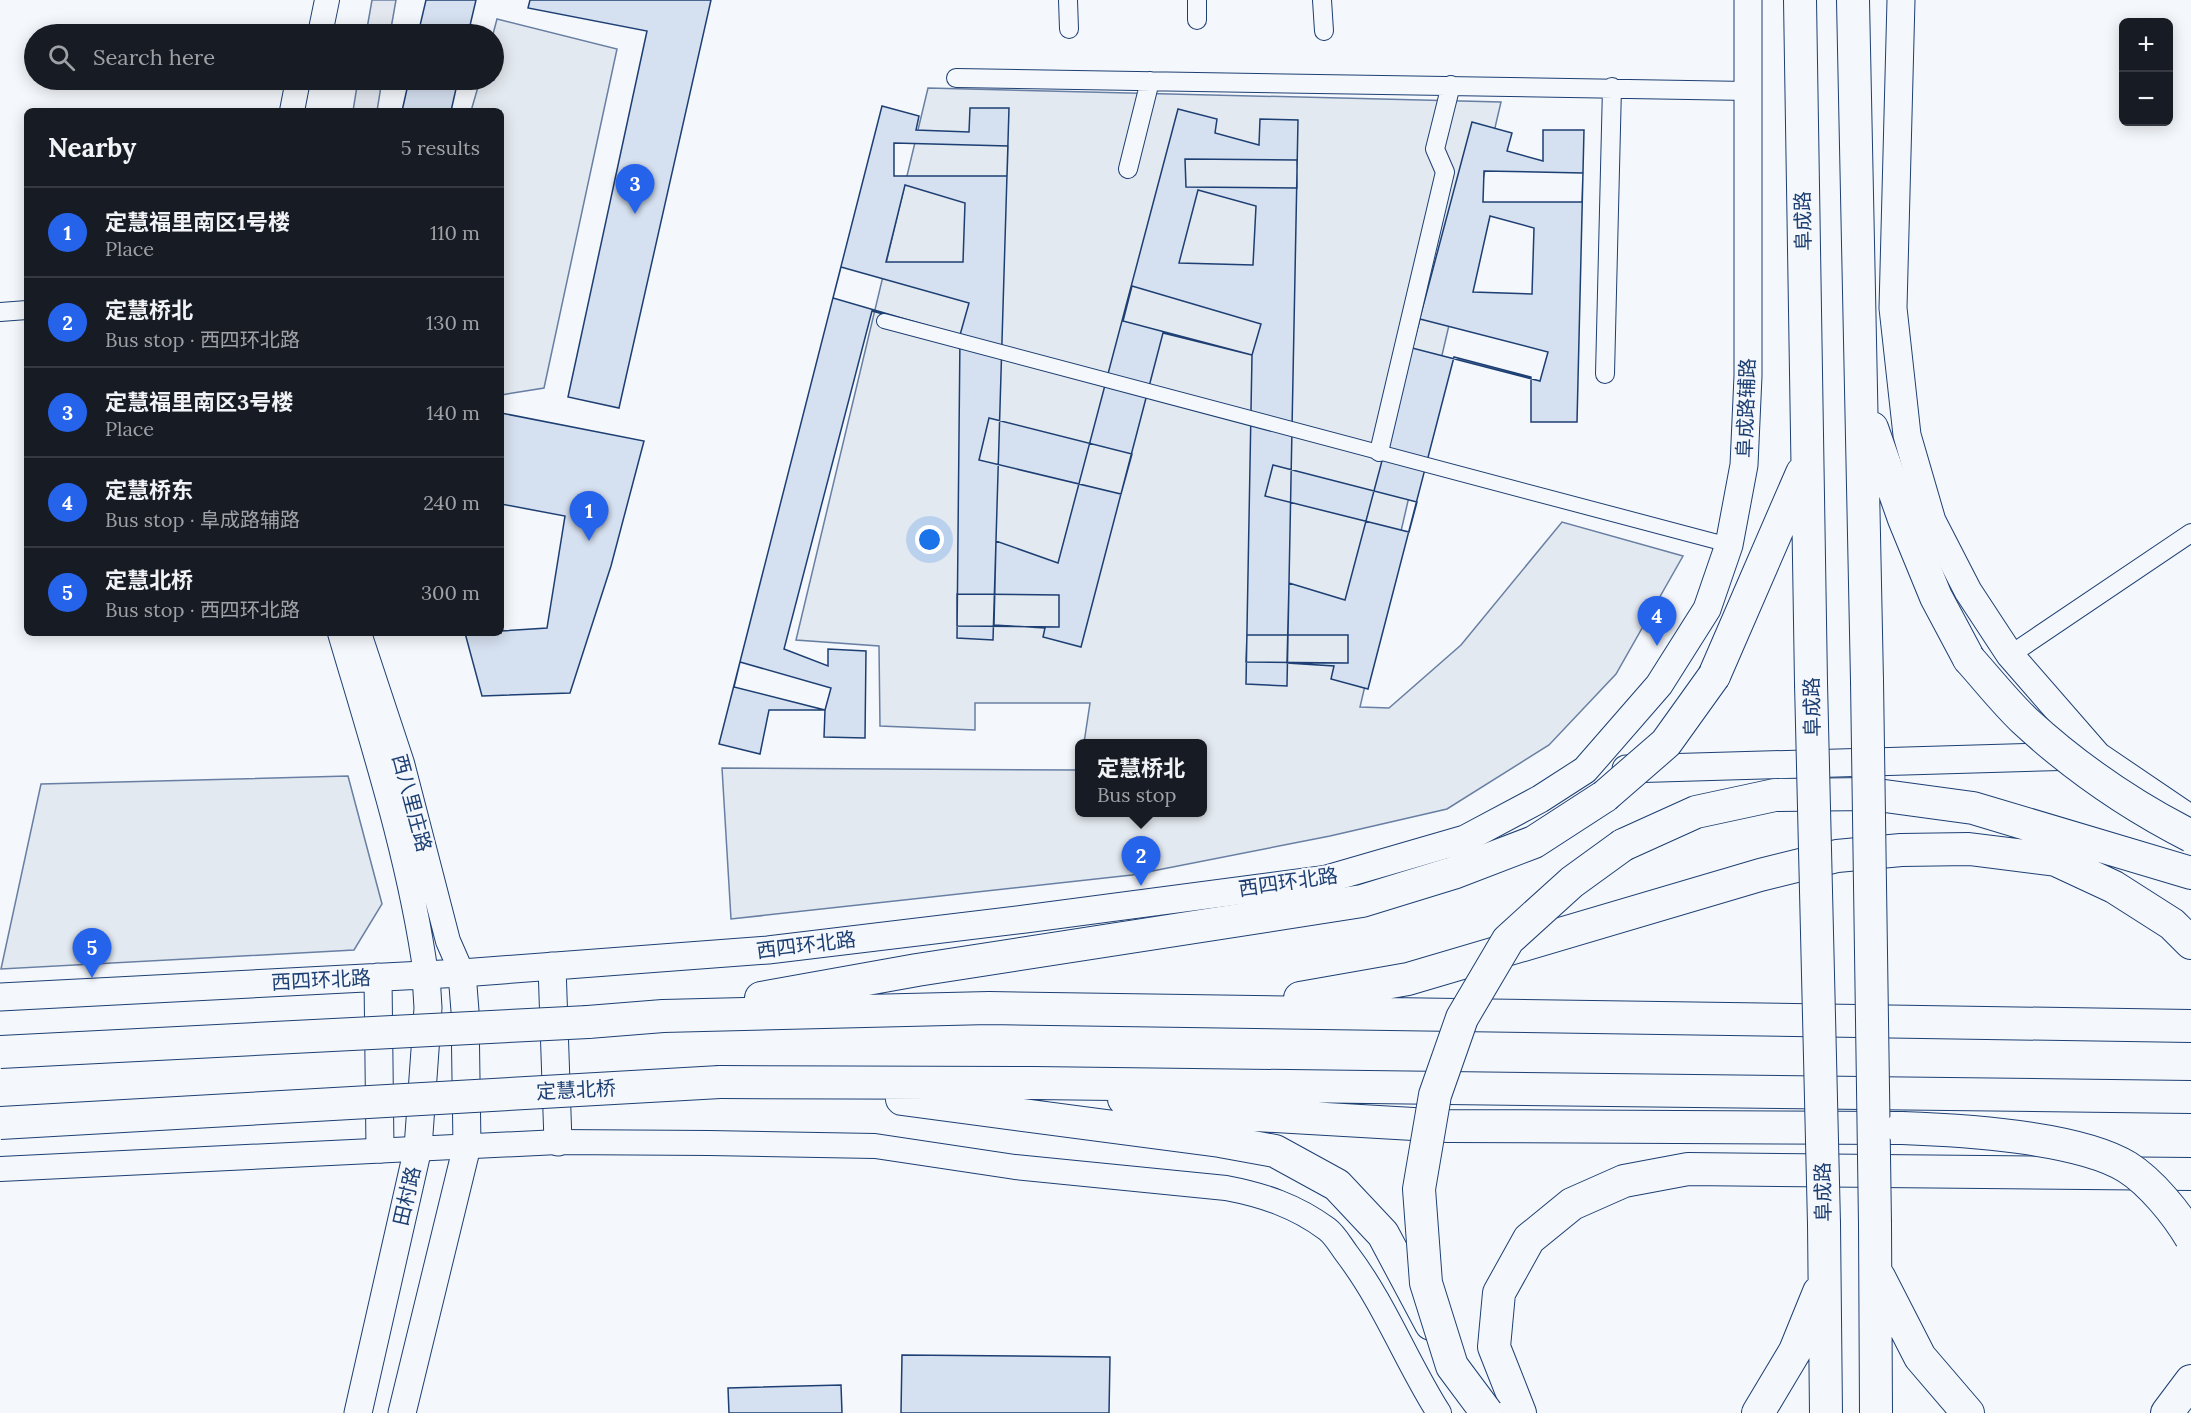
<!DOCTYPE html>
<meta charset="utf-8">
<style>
body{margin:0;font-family:Lora,"Noto Sans SC",serif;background:#20242c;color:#f1f3f6}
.controls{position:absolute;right:18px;top:18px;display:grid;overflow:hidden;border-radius:9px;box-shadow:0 3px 15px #0003}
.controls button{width:54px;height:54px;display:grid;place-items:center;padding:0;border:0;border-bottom:2px solid #363941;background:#171b24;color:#f1f3f6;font:30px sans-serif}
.you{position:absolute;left:930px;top:540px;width:21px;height:21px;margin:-15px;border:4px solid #fff;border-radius:50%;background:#1a73e8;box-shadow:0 0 0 9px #1a73e833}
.badge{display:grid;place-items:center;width:39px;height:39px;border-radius:50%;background:#2563eb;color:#fff;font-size:20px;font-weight:700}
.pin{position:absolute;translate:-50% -50px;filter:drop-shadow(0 2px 3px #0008)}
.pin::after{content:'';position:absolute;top:32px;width:21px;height:18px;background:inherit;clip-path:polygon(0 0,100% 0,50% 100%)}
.popup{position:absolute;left:1075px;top:739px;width:132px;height:78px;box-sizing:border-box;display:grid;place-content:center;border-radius:9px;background:#171b24;filter:drop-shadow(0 2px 4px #0005);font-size:20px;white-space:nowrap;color:#9ea1a6}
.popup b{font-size:22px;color:#f1f3f6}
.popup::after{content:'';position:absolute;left:50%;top:100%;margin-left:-12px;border:12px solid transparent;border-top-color:#171b24}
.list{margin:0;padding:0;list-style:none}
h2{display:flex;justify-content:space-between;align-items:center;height:78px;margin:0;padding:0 24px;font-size:26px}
h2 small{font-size:20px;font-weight:400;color:#9ea1a6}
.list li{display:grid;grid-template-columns:39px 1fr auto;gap:18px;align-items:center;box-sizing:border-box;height:90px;padding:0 24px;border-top:2px solid #363941}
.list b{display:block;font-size:22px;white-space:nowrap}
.list p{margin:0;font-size:20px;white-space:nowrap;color:#9ea1a6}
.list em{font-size:20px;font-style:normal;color:#9ea1a6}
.icon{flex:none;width:33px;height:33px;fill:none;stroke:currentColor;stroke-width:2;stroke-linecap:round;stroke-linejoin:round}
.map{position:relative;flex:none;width:2191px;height:1413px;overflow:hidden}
.search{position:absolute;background:#171b24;box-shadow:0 3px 15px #0003;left:24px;top:24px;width:480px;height:66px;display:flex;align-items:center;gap:15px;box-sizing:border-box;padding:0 21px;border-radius:33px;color:#9ea1a6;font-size:22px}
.panel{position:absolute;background:#171b24;box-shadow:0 3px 15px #0003;left:24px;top:108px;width:480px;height:528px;border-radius:9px}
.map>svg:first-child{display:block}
</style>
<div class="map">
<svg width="2191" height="1413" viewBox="0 0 2191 1413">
<rect width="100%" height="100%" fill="#f4f7fb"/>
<path fill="#e3e9f0" stroke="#687fa3" stroke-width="1.5" d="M497 19 617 49 544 388 501 395V111H471L480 80H494L493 34Z
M928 88 1501 102 1360 707 1389 708 1461 645 1562 522 1683 556 1616 674 1549 745 1447 809 1330 836 1132 875 731 919 722 768 1079 770 1080 812H1202V744L1084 743 1090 703H975V730L880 726 879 646 796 640Z
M348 776 382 904 354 950 1 969 41 784Z"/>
<path fill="#e3e8f0" stroke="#687fa3" stroke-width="1.5" d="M372 0H396L390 34H366Z
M358 80H382L377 111H353Z"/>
<path fill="#d5e0f0" stroke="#1d3f73" stroke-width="1.5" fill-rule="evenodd" d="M426 0H476L468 34H418Z
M530 0H711L619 408 568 397 647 31 528 8Z
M409 80H458L451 111H402Z
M882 106 919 116 916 130 969 132 970 108H1009L993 640 957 638 960 335 872 311 784 649 828 666V649L866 651 865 738 824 737 825 710H769L760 754 719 744ZM905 185 965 203 963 262H886Z
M1178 109 1217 119 1215 133 1259 145 1260 119 1298 120 1287 686 1246 684 1252 355 1163 333 1081 647 1043 637 1045 628 994 625 996 541 1058 563ZM1198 190 1256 206 1253 265 1179 263Z
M1472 122 1512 133 1507 151 1543 161V130H1584L1577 422H1531V377L1454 357 1368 689 1331 679 1334 666 1287 663 1289 583 1345 600ZM1490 216 1534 228 1532 294 1473 292Z
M894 143 1008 146 1007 176H894Z
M1185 159 1297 160V188L1186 187Z
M1484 171 1583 173 1582 202H1483Z
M841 267 969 303 960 335 833 298Z
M1132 286 1261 324 1252 355 1123 321Z
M1420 319 1548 352 1540 381 1412 348Z
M501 413 644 441 611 566 570 693 482 696 465 633H501V631L547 628 565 516 501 504Z
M989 418 1132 454 1121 494 979 460Z
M1273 465 1417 502 1409 532 1265 496Z
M957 594 1059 595V627L957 626Z
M1247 635H1348V663L1246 662Z
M740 662 831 688 825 710 734 687Z
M902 1355 1110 1357 1109 1413H901Z
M841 1385 842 1413H729L728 1388Z"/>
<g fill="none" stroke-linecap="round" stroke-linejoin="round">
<g stroke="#1d3f73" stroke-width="16">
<path id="pedestrian" d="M884 321 1729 545"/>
</g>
<g stroke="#1d3f73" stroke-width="20">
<path id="minor" d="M1068 0 1069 29
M1197 0V20
M1322 0 1324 31
M956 78 1748 91
M1128 169 1150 81
M0 312 27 310
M1605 374 1612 87
M1379 452 1445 172 1435 149 1451 85
M2010 655 2191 533"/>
</g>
<g stroke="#1d3f73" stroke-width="26">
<path id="tertiary" d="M320 34 327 0
M292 111 298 80
M340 633C373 745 410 859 426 975
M359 633 402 763 448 941 462 973
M0 1169 558 1142 709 1143 875 1146 1015 1167 1226 1188C1263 1195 1296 1206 1327 1229 1335 1235 1341 1246 1347 1254 1385 1304 1406 1361 1439 1413"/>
</g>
<g stroke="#1d3f73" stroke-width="29">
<path id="secondary" d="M1901 0 1893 308 1907 435 1932 521 1968 591 2010 655 2098 756 2191 819
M1626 769 2079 756
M552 966 558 1142
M378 977 380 1149
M0 997 462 973 768 950 1025 919 1327 879 1465 839 1540 799 1585 770 1659 685 1707 609 1729 545 1744 465 1748 376V0
M358 1413 418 1148 428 1008 426 975
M402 1413 467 1146 465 1011 462 973"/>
</g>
<g stroke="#1d3f73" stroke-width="34">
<path id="trunk" d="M1800 0 1811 683
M1853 0 1867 681
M1872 428 1904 519 1936 597 1969 659
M1714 676 1802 473
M1623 845 1696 812 1775 795 1870 794 1973 808 2191 873
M761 998 917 970 1362 901 1453 873 1534 842 1605 796
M1300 998 1408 979 1760 875 1837 856 1901 850 1969 849 2056 860 2114 887 2172 924 2191 943
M588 1022 663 1016 989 1008 2191 1026
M720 1082 1034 1083 2191 1097
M902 1099 1220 1141 1275 1151 1337 1185 1383 1234 1431 1324
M1124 1099 1187 1111 1448 1126 1901 1128
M1824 1224 1826 1413
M1875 1224 1876 1413
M1879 1277 1920 1357 1968 1413
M1520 1413 1494 1347 1499 1293 1529 1239 1572 1204 1624 1181 1688 1169 2191 1174
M1758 1413 1795 1351 1819 1292
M2167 1413 2191 1381"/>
</g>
<use href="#pedestrian" stroke="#f4f7fb" stroke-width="14"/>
<use href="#minor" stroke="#f4f7fb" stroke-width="18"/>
<use href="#tertiary" stroke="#f4f7fb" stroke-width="24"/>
<use href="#secondary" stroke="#f4f7fb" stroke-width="27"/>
<use href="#trunk" stroke="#f4f7fb" stroke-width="32"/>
<g stroke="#1d3f73" stroke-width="34" stroke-linecap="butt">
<path id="trunk-bridge" d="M1969 659C1987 679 2005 702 2025 721 2075 767 2130 805 2191 836
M1867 681 1875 1224
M1811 683 1824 1224
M1605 796 1666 743 1714 676
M0 1052 588 1022
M0 1123 720 1082
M1902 1128C1960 1130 2078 1137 2127 1167 2151 1182 2177 1214 2191 1238
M1487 1413 1452 1366 1426 1283 1419 1189 1435 1095 1462 1018 1508 940 1572 882 1623 845"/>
</g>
<use href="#trunk-bridge" stroke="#f4f7fb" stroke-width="32"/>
</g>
<g text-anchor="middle" stroke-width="4.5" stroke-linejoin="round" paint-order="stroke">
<g font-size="20" fill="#1d3f73" stroke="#f4f7fb">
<text transform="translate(1803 221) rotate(-91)" y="7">阜成路</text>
<text transform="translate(1746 408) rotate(-88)" y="7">阜成路辅路</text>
<text transform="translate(1812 707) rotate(-91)" y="7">阜成路</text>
<text transform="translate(412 803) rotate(75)" y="7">西八里庄路</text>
<text transform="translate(1288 882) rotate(-8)" y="7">西四环北路</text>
<text transform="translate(806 945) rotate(-7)" y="7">西四环北路</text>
<text transform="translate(321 980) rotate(-3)" y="7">西四环北路</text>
<text transform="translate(576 1090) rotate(-3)" y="7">定慧北桥</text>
<text transform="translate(1823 1192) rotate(-91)" y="7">阜成路</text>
<text transform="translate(407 1196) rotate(-77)" y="7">田村路</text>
</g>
</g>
</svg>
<div class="controls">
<button>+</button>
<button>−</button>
</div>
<div class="you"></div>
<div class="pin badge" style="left:589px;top:541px">1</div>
<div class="pin badge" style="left:1141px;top:886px">2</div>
<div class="popup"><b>定慧桥北</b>Bus stop</div>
<div class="pin badge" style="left:635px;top:214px">3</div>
<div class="pin badge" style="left:1657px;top:646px">4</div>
<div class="pin badge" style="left:92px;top:978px">5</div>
<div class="search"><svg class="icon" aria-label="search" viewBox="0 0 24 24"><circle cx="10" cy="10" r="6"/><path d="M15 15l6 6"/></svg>Search here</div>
<section class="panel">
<h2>Nearby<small>5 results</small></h2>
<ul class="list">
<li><span class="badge">1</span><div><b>定慧福里南区1号楼</b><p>Place</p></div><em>110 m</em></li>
<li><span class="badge">2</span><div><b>定慧桥北</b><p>Bus stop · 西四环北路</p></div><em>130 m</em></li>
<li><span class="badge">3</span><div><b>定慧福里南区3号楼</b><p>Place</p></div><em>140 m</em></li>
<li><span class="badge">4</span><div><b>定慧桥东</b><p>Bus stop · 阜成路辅路</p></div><em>240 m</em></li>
<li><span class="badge">5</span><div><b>定慧北桥</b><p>Bus stop · 西四环北路</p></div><em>300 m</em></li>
</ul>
</section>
</div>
